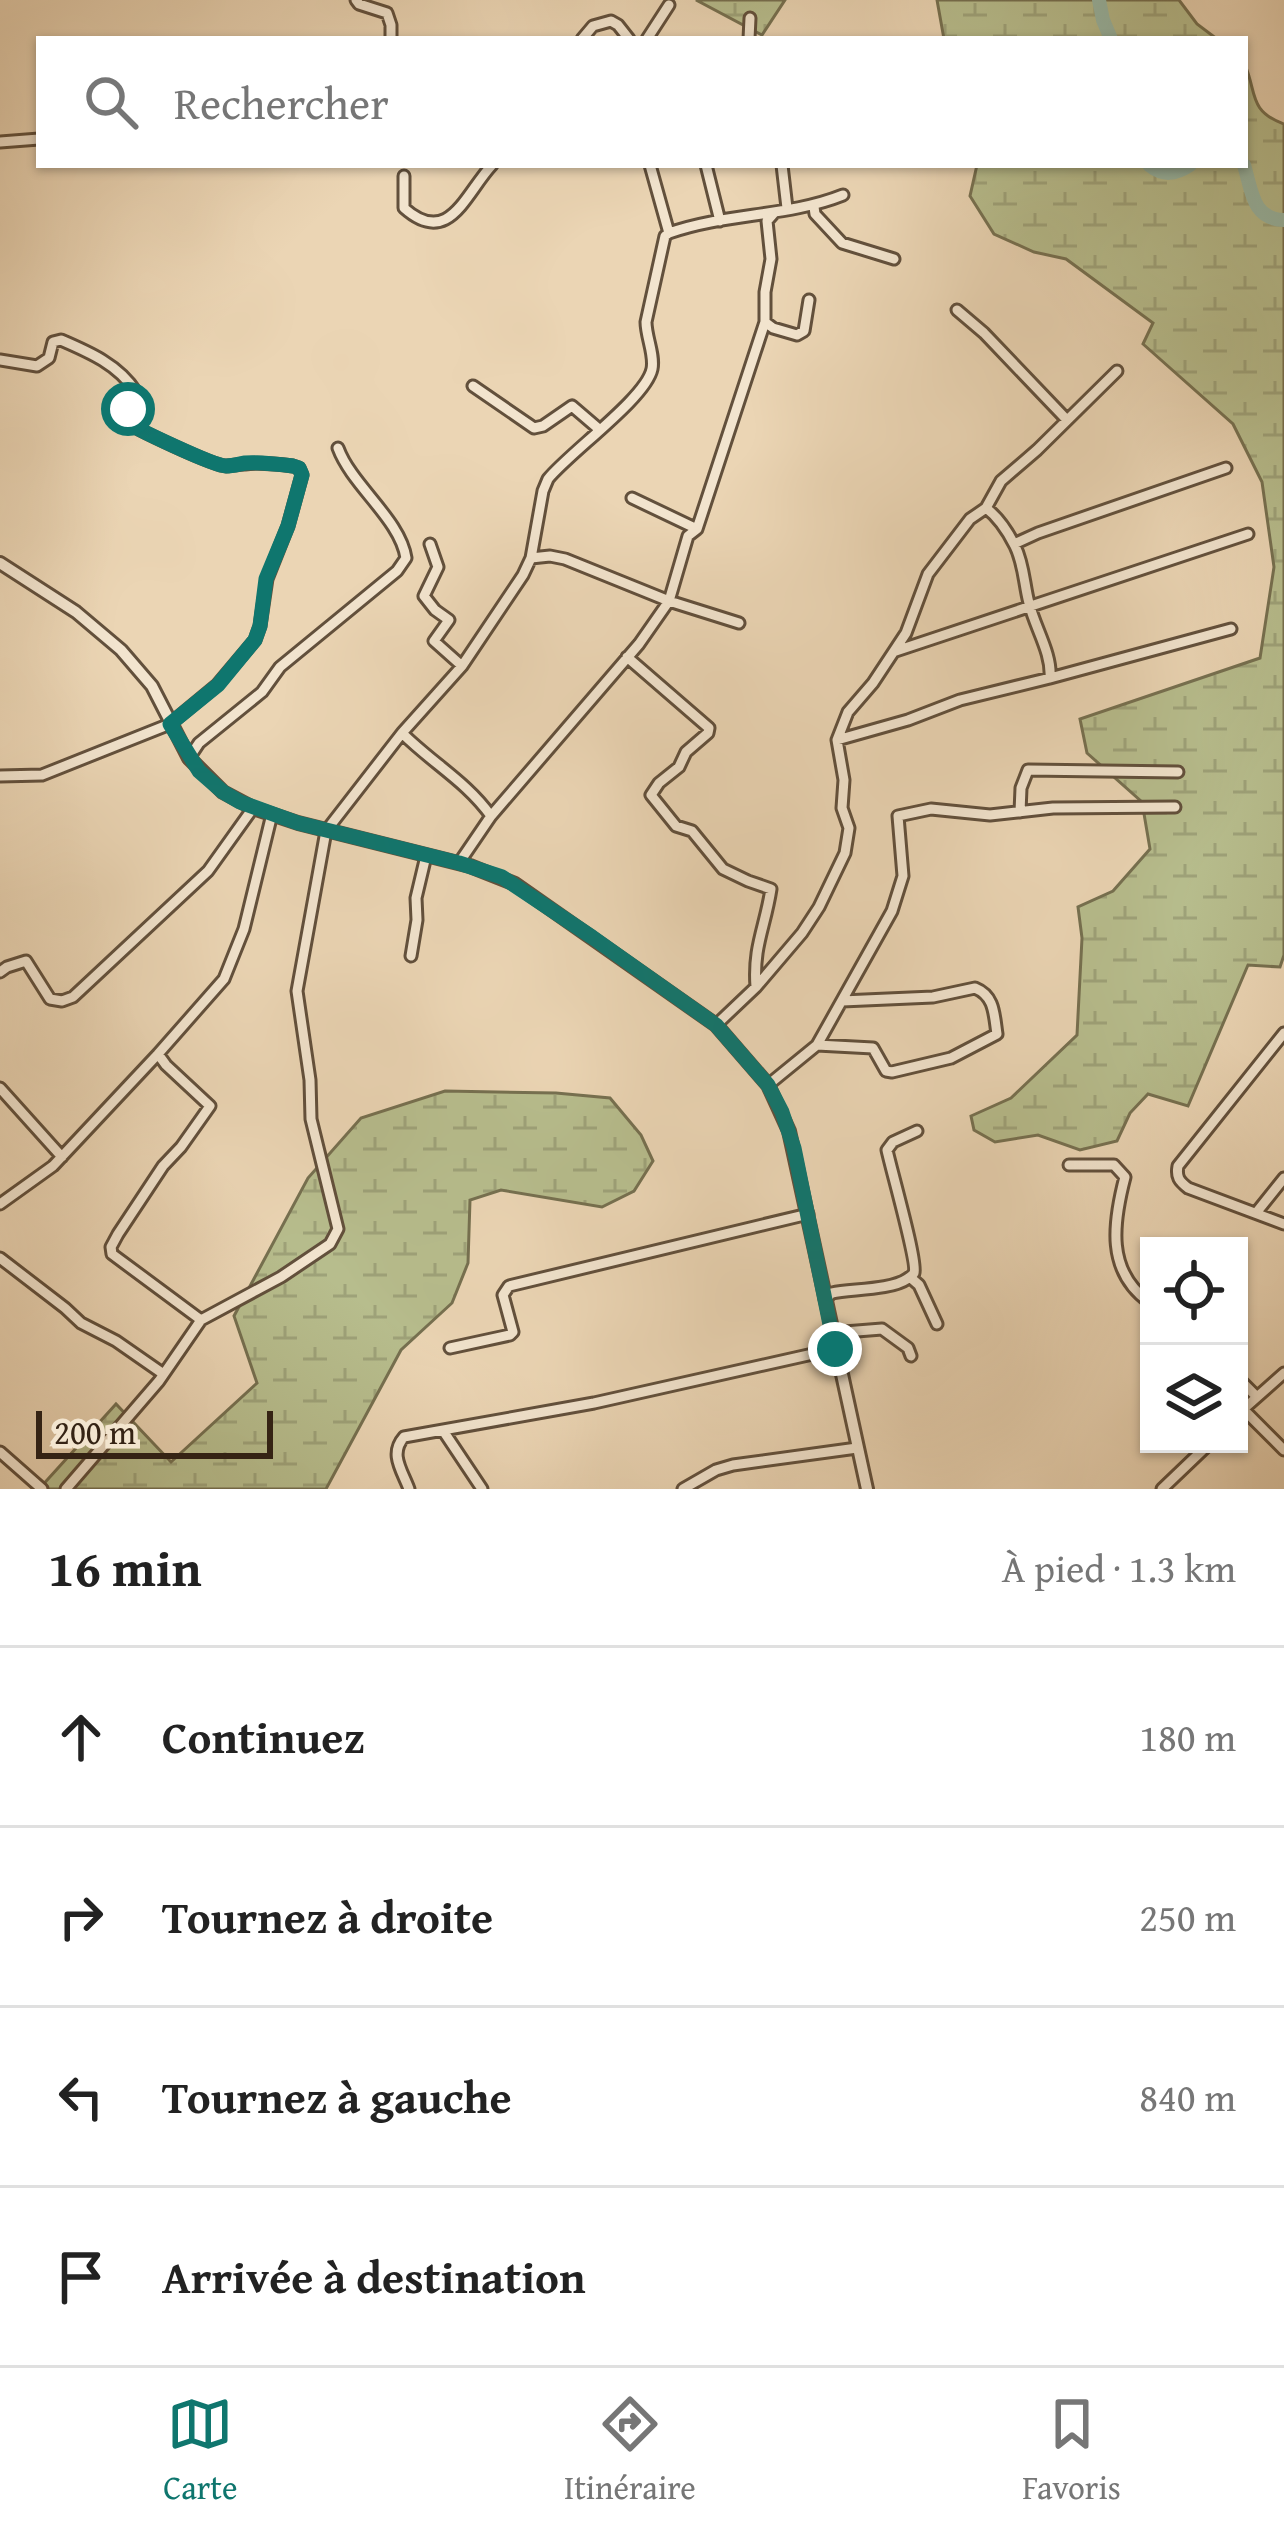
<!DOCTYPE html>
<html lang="fr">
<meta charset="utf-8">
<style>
body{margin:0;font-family:"Gentium Book Plus",serif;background:#f2f2f2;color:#222}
.controls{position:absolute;right:36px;bottom:36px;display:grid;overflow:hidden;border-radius:0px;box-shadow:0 3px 9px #0004}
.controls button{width:108px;height:108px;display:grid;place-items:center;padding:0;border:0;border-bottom:3px solid #e0e0e0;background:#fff;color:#222;font:60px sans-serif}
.scale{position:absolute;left:36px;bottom:30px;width:237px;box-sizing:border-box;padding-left:12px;border:6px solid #352314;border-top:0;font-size:33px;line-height:42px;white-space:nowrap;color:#352314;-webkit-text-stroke:9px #f2e4ce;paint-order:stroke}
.stop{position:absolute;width:36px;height:36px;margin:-27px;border:9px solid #0f766e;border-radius:50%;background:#fff}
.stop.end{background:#0f766e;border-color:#fff;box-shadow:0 3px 12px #0008}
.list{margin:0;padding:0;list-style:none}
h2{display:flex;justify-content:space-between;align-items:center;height:156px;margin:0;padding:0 48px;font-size:51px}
h2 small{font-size:39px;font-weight:400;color:#767676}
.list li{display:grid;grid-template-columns:78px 1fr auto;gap:36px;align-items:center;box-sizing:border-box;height:180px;padding:0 48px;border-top:3px solid #e0e0e0}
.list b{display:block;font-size:45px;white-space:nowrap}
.list em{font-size:39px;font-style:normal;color:#767676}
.icon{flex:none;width:66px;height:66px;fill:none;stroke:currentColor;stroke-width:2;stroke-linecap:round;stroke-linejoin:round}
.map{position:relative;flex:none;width:1284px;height:1489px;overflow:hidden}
.search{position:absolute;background:#fff;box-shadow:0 3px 9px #0004;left:36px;right:36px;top:36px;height:132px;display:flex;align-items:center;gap:30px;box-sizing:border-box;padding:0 42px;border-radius:0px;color:#767676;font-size:45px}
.sheet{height:876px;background:#fff}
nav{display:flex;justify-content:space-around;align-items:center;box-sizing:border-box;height:168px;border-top:3px solid #e0e0e0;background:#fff;font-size:33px;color:#767676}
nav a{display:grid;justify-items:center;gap:6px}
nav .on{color:#0f766e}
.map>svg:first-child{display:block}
</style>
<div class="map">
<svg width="1284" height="1489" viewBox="0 0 1284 1489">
<defs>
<pattern id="wetland-marsh" width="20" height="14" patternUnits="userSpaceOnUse" patternTransform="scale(3)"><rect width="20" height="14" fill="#b7bd8d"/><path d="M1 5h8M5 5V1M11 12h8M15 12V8" fill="none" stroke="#9ea279"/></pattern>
</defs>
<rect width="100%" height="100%" fill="#ebd5b4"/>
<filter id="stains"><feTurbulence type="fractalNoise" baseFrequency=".00167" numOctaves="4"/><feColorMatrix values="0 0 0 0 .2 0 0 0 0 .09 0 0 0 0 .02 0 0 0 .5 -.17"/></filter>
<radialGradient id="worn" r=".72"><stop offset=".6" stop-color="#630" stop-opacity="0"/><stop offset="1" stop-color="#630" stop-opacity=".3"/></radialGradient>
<path fill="url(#wetland-marsh)" stroke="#767050" stroke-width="3" d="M696 0H785L762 35Z
M937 0H1179L1197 24 1217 39H944Z
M1245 65C1257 92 1248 111 1284 124V955L1280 967 1248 965 1188 1106 1148 1094 1130 1113 1117 1141 1080 1150 1038 1135 995 1142 974 1130 971 1116 1011 1098 1077 1035 1082 938 1078 907 1113 891 1150 849 1142 802 1087 753 1080 719 1260 658 1274 567 1262 482 1233 424 1143 344 1153 323 1066 259 1034 252 994 234 970 196 977 165H1245Z
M445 1091 556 1093 610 1098 641 1135 653 1161 634 1191 602 1207 501 1190 470 1200 468 1263 452 1303 401 1350 326 1489H39L116 1404 171 1462 257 1383 234 1316 308 1178 361 1118Z"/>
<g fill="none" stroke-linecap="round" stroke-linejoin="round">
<path stroke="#99b9a7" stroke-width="14" d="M1099 0 1103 20 1111 39
M1149 165C1163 176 1175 175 1190 165
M1244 165C1252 191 1252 219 1284 220"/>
<g stroke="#62503c" stroke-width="15">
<path id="minor" d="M356 0 359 4 387 13 391 25V39
M582 39 593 26 611 21 618 25 629 39
M647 39 669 5
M749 39 750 18
M0 142 39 139
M706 165 720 221
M782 165 787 208
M404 176V208C449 248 465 194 492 165
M814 207 815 214 842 243 894 259
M669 233C725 213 788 217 843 195
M957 310 984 333 1067 420
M765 322 773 328 797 335 804 331 809 300
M0 360 37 366 49 358 53 342 61 340C89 352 119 365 136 392L123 420C133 428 214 466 226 466 233 466 239 464 245 464 261 462 277 464 293 466L299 468 302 475 288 526 267 579 260 626 255 640 217 685 170 724 42 775 0 776
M473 386 534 428 543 426 572 406 600 430
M697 529 765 322V292L771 259 767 221 774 213
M430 544 438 567 424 596 435 610 449 620 434 641 462 666
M1014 544 1038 533 1226 468
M531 558 550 556 565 559 669 601 688 536 697 529 632 498
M896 651 1248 534
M627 657 709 728 708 733 686 752 679 767 659 783 651 795 676 826 692 831 723 869 748 881 771 889C765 928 753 946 756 987
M1050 678 1231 629
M837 740 908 720 960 700 1050 678C1052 653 1035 628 1029 603 1024 584 1024 564 1015 546 1008 532 998 517 986 508
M189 758 199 743 262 692 280 667 397 571 406 558C400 519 352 486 338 448
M1020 812 1021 788 1028 770 1178 772
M491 816C467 782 432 763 402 733L462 666 523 575 531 558 543 491 548 479C570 452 646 398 652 369 655 355 646 337 646 322L665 236 669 233 650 165
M459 863 491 816 639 644 669 601 739 623
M411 956 417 920 416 898 426 856
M0 972 7 967 26 961 50 999 62 1001 73 997 208 871 253 808
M716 1025 756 987 802 933 819 907 845 853 849 828 842 808 844 780 837 740 848 712 873 683 906 633 928 574 970 519 986 508 1001 481 1037 450 1117 371
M1284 1033 1178 1166C1176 1177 1179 1181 1188 1188L1284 1224
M817 1045 873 1048 886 1071 892 1072 951 1058 997 1034C994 1015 995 996 975 988L933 997 842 1001
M158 1054 166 1065 210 1106 181 1147 163 1166 118 1234 111 1247 112 1254 201 1320
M768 1085 817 1045 892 911 903 876 898 816 931 809 990 815 1053 808 1175 807
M0 1088 62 1157
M1069 1165H1114L1125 1177C1113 1223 1106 1271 1149 1302
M0 1204 53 1166 158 1054 224 979 244 929 272 814
M1256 1213 1284 1178
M0 1258 65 1308 81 1323 116 1341 162 1373
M911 1278 919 1285 937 1324
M825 1299 832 1293C851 1289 891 1290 907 1279 910 1277 913 1275 914 1273 918 1263 891 1169 887 1150L893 1142 917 1131
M832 1333 882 1329 908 1348 911 1356
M450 1348 510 1335 513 1332 503 1295 509 1286 808 1214
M1239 1379 1256 1396
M1243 1409 1284 1450
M1239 1413 1284 1373
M444 1432 482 1489
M0 1452 42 1489
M66 1489 159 1381 201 1320 281 1277 330 1244 338 1229 311 1119 310 1080 297 991 326 831 402 733
M409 1489C402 1470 389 1454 404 1437L594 1403 835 1349
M683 1489 716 1470 733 1465 857 1448
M1162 1489 1209 1444"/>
</g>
<g stroke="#62503c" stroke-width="16">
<path id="tertiary" d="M0 563 76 612 121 650 152 686 189 758 223 792 253 808 298 823 470 866 515 884 716 1025 768 1085 789 1131 867 1489"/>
</g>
<use href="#minor" stroke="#f2e4ce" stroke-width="9"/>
<use href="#tertiary" stroke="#f2e4ce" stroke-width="10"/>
</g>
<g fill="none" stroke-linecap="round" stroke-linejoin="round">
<path stroke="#0f766e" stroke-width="15" d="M128 409 123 420C134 428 214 466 226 466 233 466 239 464 245 463 261 462 277 464 293 466L299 468 302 475 288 526 266 579 260 626 255 640 218 685 170 724 199 771 223 792 240 802 298 823 459 863 502 877 592 937 716 1025 768 1085 782 1112 794 1148 835 1349"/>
</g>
<rect width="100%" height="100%" filter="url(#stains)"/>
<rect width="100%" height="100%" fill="url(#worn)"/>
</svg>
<div class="controls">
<button><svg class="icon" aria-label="locate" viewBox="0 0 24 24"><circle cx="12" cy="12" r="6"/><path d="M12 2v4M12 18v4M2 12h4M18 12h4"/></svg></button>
<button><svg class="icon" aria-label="layers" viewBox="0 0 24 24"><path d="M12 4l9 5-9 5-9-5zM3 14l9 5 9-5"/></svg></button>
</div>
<div class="scale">200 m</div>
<div class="stop" style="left:128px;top:409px"></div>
<div class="stop end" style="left:835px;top:1349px"></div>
<div class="search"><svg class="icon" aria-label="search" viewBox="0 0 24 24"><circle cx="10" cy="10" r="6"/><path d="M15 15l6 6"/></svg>Rechercher</div>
</div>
<section class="sheet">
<h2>16 min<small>À pied · 1.3 km</small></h2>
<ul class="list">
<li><svg class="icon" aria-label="ahead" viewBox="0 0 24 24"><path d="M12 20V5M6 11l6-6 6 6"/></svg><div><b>Continuez</b></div><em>180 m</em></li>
<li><svg class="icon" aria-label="right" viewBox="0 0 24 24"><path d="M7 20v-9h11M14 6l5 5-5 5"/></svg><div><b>Tournez à droite</b></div><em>250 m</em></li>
<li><svg class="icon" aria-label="left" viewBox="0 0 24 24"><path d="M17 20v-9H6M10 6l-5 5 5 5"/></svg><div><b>Tournez à gauche</b></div><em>840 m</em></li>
<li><svg class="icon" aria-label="arrive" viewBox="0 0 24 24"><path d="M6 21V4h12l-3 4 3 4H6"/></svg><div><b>Arrivée à destination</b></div></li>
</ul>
</section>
<nav>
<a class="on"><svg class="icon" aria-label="map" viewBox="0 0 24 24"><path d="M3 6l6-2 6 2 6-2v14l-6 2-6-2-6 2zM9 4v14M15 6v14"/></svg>Carte</a>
<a><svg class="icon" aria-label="directions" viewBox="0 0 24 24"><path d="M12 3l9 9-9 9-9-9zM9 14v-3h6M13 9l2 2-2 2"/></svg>Itinéraire</a>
<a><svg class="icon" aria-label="saved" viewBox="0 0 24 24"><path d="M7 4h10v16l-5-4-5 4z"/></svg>Favoris</a>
</nav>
